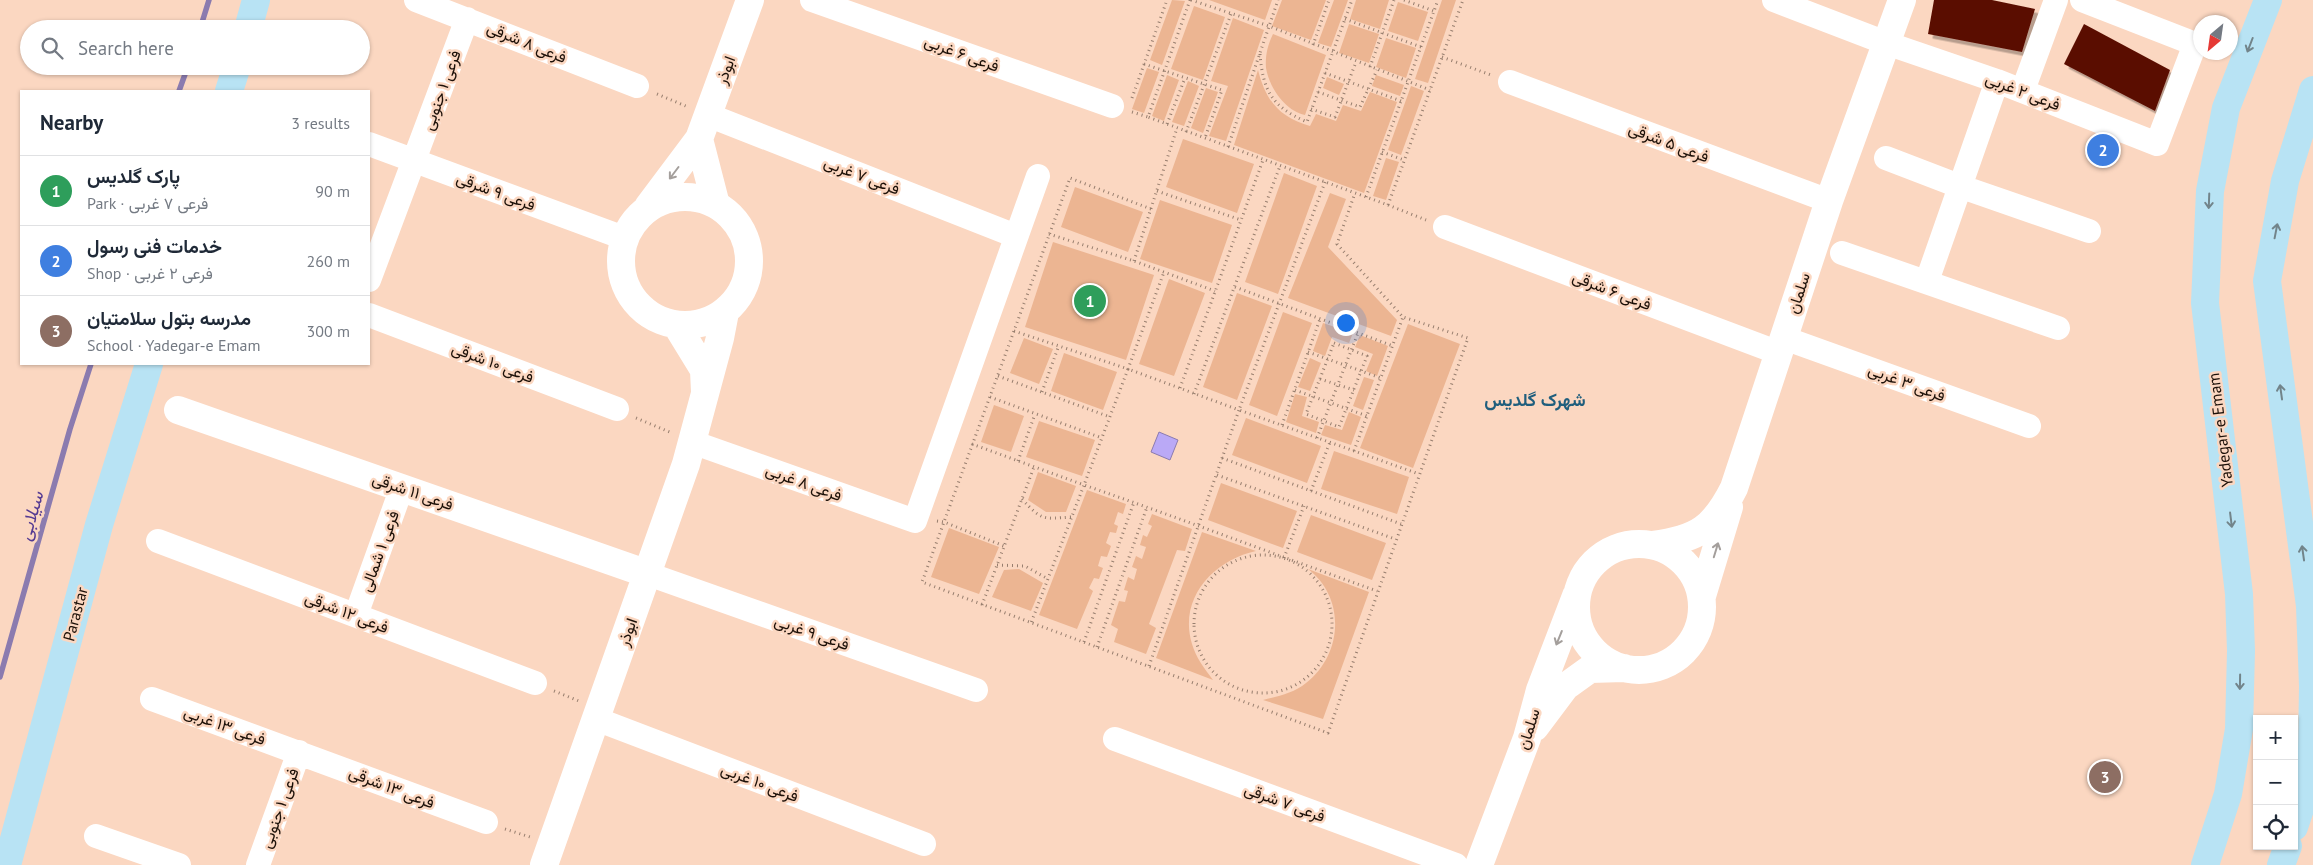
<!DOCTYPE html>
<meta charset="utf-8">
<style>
body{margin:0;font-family:"PT Sans",Vazirmatn,sans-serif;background:#f2f2f3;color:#1f2937}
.controls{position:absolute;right:15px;bottom:15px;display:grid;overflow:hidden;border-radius:0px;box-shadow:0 1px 4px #0004}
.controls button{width:45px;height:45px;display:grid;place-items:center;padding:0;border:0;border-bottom:1px solid #e0e1e3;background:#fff;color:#1f2937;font:25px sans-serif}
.compass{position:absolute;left:2193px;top:15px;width:45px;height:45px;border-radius:50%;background:#fff;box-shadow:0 1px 4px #0004;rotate:209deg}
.you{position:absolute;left:1345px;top:322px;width:18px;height:18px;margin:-12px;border:4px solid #fff;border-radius:50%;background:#1a73e8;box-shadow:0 0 0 8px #1a73e833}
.badge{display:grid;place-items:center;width:32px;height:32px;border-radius:50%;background:#376c88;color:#fff;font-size:16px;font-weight:700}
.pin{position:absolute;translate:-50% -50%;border:2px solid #fff;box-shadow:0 1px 5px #0006}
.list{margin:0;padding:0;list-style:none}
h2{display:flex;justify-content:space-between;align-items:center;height:65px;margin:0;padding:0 20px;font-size:21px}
h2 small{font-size:16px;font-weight:400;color:#747a83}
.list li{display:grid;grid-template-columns:32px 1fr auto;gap:15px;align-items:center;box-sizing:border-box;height:70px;padding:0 20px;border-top:1px solid #e0e1e3}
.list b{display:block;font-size:19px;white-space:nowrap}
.list p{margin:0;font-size:16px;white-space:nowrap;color:#747a83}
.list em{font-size:16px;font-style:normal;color:#747a83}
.icon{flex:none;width:28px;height:28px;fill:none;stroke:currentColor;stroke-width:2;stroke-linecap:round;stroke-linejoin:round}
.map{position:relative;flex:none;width:2313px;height:865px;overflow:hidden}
.search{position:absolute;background:#fff;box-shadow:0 1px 4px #0004;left:20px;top:20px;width:350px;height:55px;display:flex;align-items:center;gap:12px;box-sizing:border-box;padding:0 18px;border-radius:28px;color:#747a83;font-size:19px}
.panel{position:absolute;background:#fff;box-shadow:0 1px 4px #0004;left:20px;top:90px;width:350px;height:275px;border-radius:0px}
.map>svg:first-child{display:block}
</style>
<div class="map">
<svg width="2313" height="865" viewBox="0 0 2313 865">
<defs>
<filter id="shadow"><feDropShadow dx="4.5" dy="4.5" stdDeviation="0" flood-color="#0004"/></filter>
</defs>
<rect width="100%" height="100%" fill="#fbd7c1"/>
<path fill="#ecb592" d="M1172 0 1185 1 1162 65 1150 60Z
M1209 0H1272L1265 20Z
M1282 0H1326L1311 40 1272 26Z
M1334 0H1348L1331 47 1318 43Z
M1356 0H1389L1380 29 1350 19Z
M1442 0H1456L1428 83 1415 79Z
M1398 2 1428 12 1418 41 1388 31Z
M1194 6 1225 17 1203 80 1171 69Z
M1233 18 1264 30 1226 141 1209 136 1228 86 1211 81Z
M1349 24 1379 34 1369 63 1339 53Z
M1273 34 1326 55 1305 115C1285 111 1269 87 1266 68 1265 56 1268 44 1273 34Z
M1386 38 1416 48 1406 78 1376 67Z
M1147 68 1159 72 1144 113 1132 109Z
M1258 70C1266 101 1279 117 1310 126L1316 114 1336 121 1343 105 1361 111 1370 92 1397 102 1364 193 1234 145Z
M1167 75 1179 80 1164 121 1152 116Z
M1376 75 1404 85 1400 96 1372 86Z
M1327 77 1344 84 1339 95 1323 88Z
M1188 81 1199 86 1184 126 1172 122Z
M1411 86 1424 91 1401 155 1388 150Z
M1206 88 1218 92 1203 133 1191 128Z
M1183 139 1254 164 1237 213 1166 187Z
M1386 158 1399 162 1386 200 1373 196Z
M1284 173 1317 186 1278 294 1245 282Z
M1075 187 1143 212 1128 252 1061 227Z
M1330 193 1346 199 1328 247 1397 320 1391 336 1288 298Z
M1160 200 1232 225 1212 283 1140 259Z
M1053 242 1154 275 1126 360 1025 327Z
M1169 279 1205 293 1174 376 1139 364Z
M1237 293 1272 306 1237 400 1203 387Z
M1283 312 1312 323 1277 416 1249 405Z
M1323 323 1353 333 1349 343 1332 337 1325 356 1313 351Z
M1408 324 1460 344 1413 468 1360 448Z
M1360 335 1388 346 1377 376 1366 371 1373 354 1355 347Z
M1024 338 1053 349 1039 384 1010 373Z
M1064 353 1117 372 1103 410 1051 391Z
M1310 358 1321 363 1310 391 1298 387Z
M1364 377 1374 380 1363 410 1353 406Z
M1295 394 1307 397 1302 416 1319 422 1316 433 1286 422Z
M994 405 1024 416 1011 452 981 442Z
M1349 412 1361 417 1351 445 1321 435 1325 425 1342 430Z
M1246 418 1321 446 1307 483 1232 455Z
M1039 421 1095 440 1082 476 1026 457Z
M1334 451 1409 477 1397 514 1321 489Z
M1038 472 1076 486 1066 512H1046L1028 500Z
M1221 483 1297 511 1283 548 1208 520Z
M1087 490 1126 504 1123 514 1118 512 1114 524 1118 526 1116 533 1110 532 1106 543 1111 546 1107 557 1101 556 1098 566 1103 568 1099 579 1094 578 1089 588 1093 591 1077 629 1039 615Z
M1152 514 1192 529 1185 551 1177 550 1149 624 1156 628 1146 654 1114 642 1118 629 1111 625 1119 601 1125 602 1128 591 1124 590 1128 577 1134 580 1137 569 1132 567 1136 556 1142 559 1146 547 1140 545 1143 535 1147 537 1152 526 1148 524Z
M1311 515 1386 543 1372 580 1297 552Z
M949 528 999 547 979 594 931 577Z
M1202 532 1256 551C1214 560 1178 598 1192 644 1196 658 1205 669 1213 680L1156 658Z
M1019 569 1043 583 1031 611 992 597 1004 570Z
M1308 569 1369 592 1323 719 1263 700C1279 696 1294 693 1306 683 1343 654 1346 598 1308 569Z"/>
<path fill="#baa9f6" stroke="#8b7baf" d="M1159 432 1178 440 1170 460 1151 452Z"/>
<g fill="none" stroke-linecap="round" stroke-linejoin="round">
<path stroke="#8b7baf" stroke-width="5.5" d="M200 29 209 0
M179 91 188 66
M0 677 70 429 91 364"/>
</g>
<path fill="#5a0f01" filter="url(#shadow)" d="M1934 0H1992L2035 9 2022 52 1928 34Z
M2084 24 2170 70 2155 111 2064 64Z"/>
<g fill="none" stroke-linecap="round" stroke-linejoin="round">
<path stroke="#977e6e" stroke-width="3" stroke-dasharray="1 4" stroke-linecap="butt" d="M1190 0 1148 117 1388 205 1463 0
M1191 0 1269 26 1430 90
M1404 0 1434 11
M1345 19 1421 47
M1313 45 1329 0
M1260 54C1263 91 1272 107 1307 122L1352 0
M1442 57 1491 75
M1144 64 1222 90 1205 138
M1370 67 1394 0
M1325 73 1401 101
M1318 92 1360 107 1377 70
M657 94 688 107
M1132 98 1167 0
M1311 109 1335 117 1356 62
M1132 112 1148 117
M1167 124 1185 78
M1186 132 1231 14
M1228 147 1278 0
M1382 152 1404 160
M1325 182 1239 410 1419 474
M1157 191 1241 220
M1366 197 1438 0
M1388 205 1426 220
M1151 209 1070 178 922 582 1328 733 1468 338 1403 317 1337 244 1355 193
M1049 234 1134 261 1215 291
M1134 261 1177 128
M1235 287 1393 346
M1014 331 1128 369 1164 272
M1334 343 1367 356 1339 427 1306 414Z
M1308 352 1381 378
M998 376 1110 417
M1320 379 1354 390
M1180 388 1263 160
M1295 390 1367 416
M1042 392 1059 345
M1194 394 1280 166
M990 397 1102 438
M636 418 672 433
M1282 425 1320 319
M1317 438 1358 333
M972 444 1084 485 1031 623
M1354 451 1403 317
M1222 458 1401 524
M1018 461 1035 414
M1217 475 1395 539
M1311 491 1330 442
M1022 499C1042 521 1043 519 1071 517
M937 521 944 522 1004 546
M1194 624a69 69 0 1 1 138 0a69 69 0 1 1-138 0Z
M1284 558 1304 506
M997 565 1025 566 1048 579
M982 605 1034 467
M1084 642 1134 502
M1097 647 1147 507
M1149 666 1239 410 1128 369 1084 485C1182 519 1279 556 1377 591
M554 691 579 701
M505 829 530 837"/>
<path stroke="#fff" stroke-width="24" d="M416 0 637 86
M812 0 1112 106
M1774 0 1886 43 1997 81 2157 144 2195 44 2082 0
M1510 82 1829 201
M2023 90 2056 0
M708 115 1016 236
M369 144 624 238
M1886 158 1959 186 2089 231
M1445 227 1779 353
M1842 253 2058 328
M369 280 467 19
M1927 281 1997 81
M369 315 617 409
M1784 338 2029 426
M692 442 915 521 1038 176
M158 541 535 683
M648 574 976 690
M356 615 402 487
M152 699 486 822
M596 719 924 844
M1115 739 1456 865
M96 836 179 865
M258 865 299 752"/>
<path stroke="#fff" stroke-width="28" d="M699 139 716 205
M621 261a64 64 0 1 1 128 0a64 64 0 1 1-128 0Z
M648 207 699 139 750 0
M677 326 704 370 705 392
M178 410 648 574
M1576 607a63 63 0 1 1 126 0a63 63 0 1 1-126 0Z
M1653 545C1698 539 1714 528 1734 488L1829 201 1902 0
M1702 596 1729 507
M1535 727 1565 687 1590 669 1624 668
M544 865 686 464 720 338 725 312
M1479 865 1527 738 1540 690 1576 596"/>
<path stroke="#b8e3f4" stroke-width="28" d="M248 29 256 0
M229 91 237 66
M2294 827 2301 806 2312 749 2313 686 2310 606 2267 281 2285 181 2313 90
M7 865 99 525 149 364
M2205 865 2228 794 2239 729 2241 651 2239 594 2205 303 2210 191 2226 108 2268 0
M2281 865 2288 846"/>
</g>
<defs><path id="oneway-shaft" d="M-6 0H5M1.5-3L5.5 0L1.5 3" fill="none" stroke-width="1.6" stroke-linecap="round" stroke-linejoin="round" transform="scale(1.25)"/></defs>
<g stroke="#72848a">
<use href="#oneway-shaft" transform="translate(2250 45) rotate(111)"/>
<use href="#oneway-shaft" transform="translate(2209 201) rotate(92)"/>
<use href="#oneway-shaft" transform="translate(2276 231) rotate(-79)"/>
<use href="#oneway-shaft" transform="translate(2281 392) rotate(-98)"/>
<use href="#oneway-shaft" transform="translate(2231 520) rotate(83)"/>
<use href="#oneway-shaft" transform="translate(2303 553) rotate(-98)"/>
<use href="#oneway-shaft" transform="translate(2240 682) rotate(91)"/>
</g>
<g stroke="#a49f9c">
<use href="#oneway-shaft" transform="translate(674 173) rotate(127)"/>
<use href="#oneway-shaft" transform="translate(1716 550) rotate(-73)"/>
<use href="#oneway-shaft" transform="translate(1559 638) rotate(112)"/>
</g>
<g text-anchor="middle" stroke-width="5" stroke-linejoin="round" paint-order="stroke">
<g font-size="16" fill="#1c1008" stroke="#fbd7c1">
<text transform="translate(527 42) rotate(22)" y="6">فرعی ۸ شرقی</text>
<text transform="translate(962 53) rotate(20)" y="6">فرعی ۶ غربی</text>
<text transform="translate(725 70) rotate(-70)" y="6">ابوذر</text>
<text transform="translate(441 90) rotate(-70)" y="6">فرعی ۱ جنوبی</text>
<text transform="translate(2023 91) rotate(21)" y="6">فرعی ۲ غربی</text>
<text transform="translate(1669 142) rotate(21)" y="6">فرعی ۵ شرقی</text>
<text transform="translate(862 175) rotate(21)" y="6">فرعی ۷ غربی</text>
<text transform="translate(496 191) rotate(20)" y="6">فرعی ۹ شرقی</text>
<text transform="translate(1612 290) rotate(21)" y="6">فرعی ۶ شرقی</text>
<text transform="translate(1798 293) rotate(-72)" y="6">سلمان</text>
<text transform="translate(493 362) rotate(21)" y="6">فرعی ۱۰ شرقی</text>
<text transform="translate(1907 382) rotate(20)" y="6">فرعی ۳ غربی</text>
<text transform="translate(2220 430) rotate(-97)" y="6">Yadegar-e Emam</text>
<text transform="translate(804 482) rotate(20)" y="6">فرعی ۸ غربی</text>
<text transform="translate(413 491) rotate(19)" y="6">فرعی ۱۱ شرقی</text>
<text transform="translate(379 551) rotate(-70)" y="6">فرعی ۱ شمالی</text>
<text transform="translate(347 612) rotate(21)" y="6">فرعی ۱۲ شرقی</text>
<text transform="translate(75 614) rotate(-75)" y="6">Parastar</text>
<text transform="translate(627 632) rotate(-71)" y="6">ابوذر</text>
<text transform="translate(812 632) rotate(19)" y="6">فرعی ۹ غربی</text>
<text transform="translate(225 725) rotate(20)" y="6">فرعی ۱۳ غربی</text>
<text transform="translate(1528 729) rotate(-73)" y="6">سلمان</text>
<text transform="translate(760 782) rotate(21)" y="6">فرعی ۱۰ غربی</text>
<text transform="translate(392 787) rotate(21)" y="6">فرعی ۱۳ شرقی</text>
<text transform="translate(1285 802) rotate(20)" y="6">فرعی ۷ شرقی</text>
<text transform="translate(279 808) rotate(-70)" y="6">فرعی ۱ جنوبی</text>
</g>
<g font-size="18" font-weight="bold" fill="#1f5e7d" stroke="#fbd7c1">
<text x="1535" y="406">شهرک گلدیس</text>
</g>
<g font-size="18" font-style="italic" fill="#543a92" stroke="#fbd7c1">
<text transform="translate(31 516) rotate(-74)" y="6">سیلابی</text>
</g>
</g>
</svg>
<div class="controls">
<button>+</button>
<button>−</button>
<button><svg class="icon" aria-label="locate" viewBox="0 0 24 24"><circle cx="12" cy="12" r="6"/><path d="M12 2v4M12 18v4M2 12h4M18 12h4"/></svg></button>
</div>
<svg class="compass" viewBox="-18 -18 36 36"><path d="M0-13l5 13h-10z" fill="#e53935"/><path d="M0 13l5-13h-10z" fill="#747a83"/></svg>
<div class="you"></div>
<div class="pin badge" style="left:1090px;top:301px;background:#2e9e5b">1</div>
<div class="pin badge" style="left:2103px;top:150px;background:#3f7fe0">2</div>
<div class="pin badge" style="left:2105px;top:777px;background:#8d6e63">3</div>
<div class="search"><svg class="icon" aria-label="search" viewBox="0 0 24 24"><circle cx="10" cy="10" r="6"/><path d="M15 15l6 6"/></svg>Search here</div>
<section class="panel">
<h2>Nearby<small>3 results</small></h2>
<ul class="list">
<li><span class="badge" style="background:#2e9e5b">1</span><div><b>پارک گلدیس</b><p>Park · فرعی ۷ غربی</p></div><em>90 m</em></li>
<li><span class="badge" style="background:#3f7fe0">2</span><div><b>خدمات فنی رسول</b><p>Shop · فرعی ۲ غربی</p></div><em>260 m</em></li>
<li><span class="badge" style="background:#8d6e63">3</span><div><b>مدرسه بتول سلامتیان</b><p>School · Yadegar-e Emam</p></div><em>300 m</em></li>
</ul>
</section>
</div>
